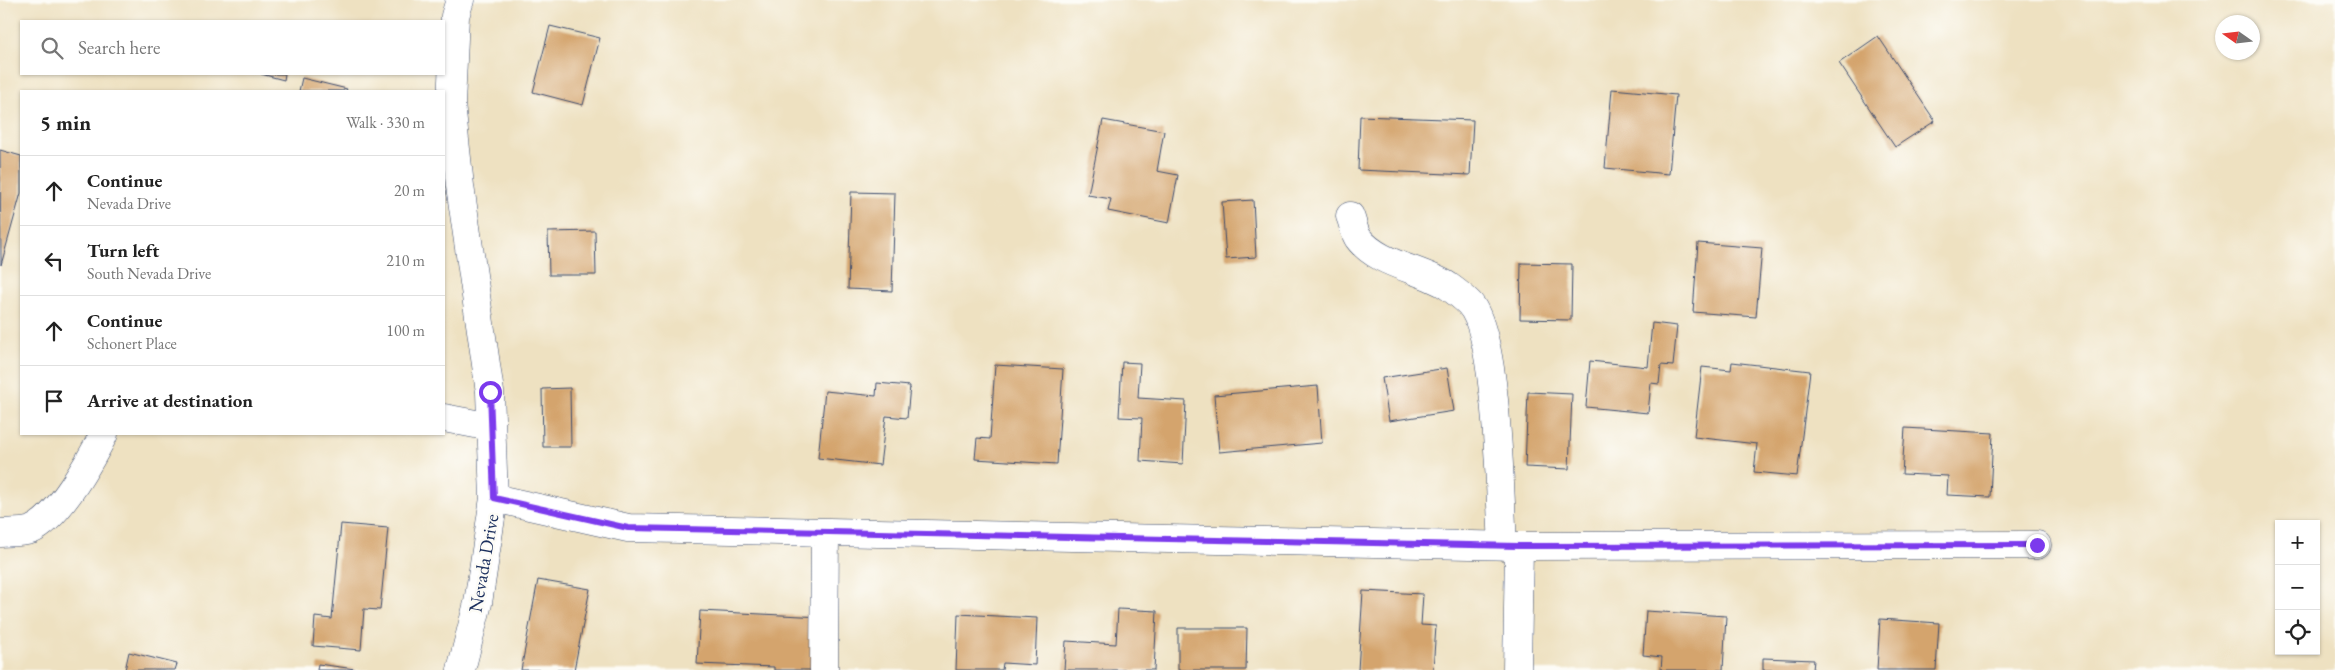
<!DOCTYPE html>
<meta charset="utf-8">
<style>
body{margin:0;font-family:"EB Garamond",serif;background:#f2f2f2;color:#222}
.controls{position:absolute;right:15px;bottom:15px;display:grid;overflow:hidden;border-radius:0px;box-shadow:0 1px 4px #0004}
.controls button{width:45px;height:45px;display:grid;place-items:center;padding:0;border:0;border-bottom:1px solid #e0e0e0;background:#fff;color:#222;font:25px sans-serif}
.compass{position:absolute;left:2215px;top:15px;width:45px;height:45px;border-radius:50%;background:#fff;box-shadow:0 1px 4px #0004;rotate:284deg}
.stop{position:absolute;width:15px;height:15px;margin:-11px;border:4px solid #7c3aed;border-radius:50%;background:#fff}
.stop.end{background:#7c3aed;border-color:#fff;box-shadow:0 1px 5px #0008}
.list{margin:0;padding:0;list-style:none}
h2{display:flex;justify-content:space-between;align-items:center;height:65px;margin:0;padding:0 20px;font-size:21px}
h2 small{font-size:16px;font-weight:400;color:#767676}
.list li{display:grid;grid-template-columns:32px 1fr auto;gap:15px;align-items:center;box-sizing:border-box;height:70px;padding:0 20px;border-top:1px solid #e0e0e0}
.list b{display:block;font-size:19px;white-space:nowrap}
.list p{margin:0;font-size:16px;white-space:nowrap;color:#767676}
.list em{font-size:16px;font-style:normal;color:#767676}
.icon{flex:none;width:28px;height:28px;fill:none;stroke:currentColor;stroke-width:2;stroke-linecap:round;stroke-linejoin:round}
.map{position:relative;flex:none;width:2335px;height:670px;overflow:hidden}
.search{position:absolute;background:#fff;box-shadow:0 1px 4px #0004;left:20px;top:20px;width:425px;height:55px;display:flex;align-items:center;gap:12px;box-sizing:border-box;padding:0 18px;border-radius:0px;color:#767676;font-size:19px}
.panel{position:absolute;background:#fff;box-shadow:0 1px 4px #0004;left:20px;top:90px;width:425px;height:345px;border-radius:0px}
.map>svg:first-child{display:block}
</style>
<div class="map">
<svg width="2335" height="670" viewBox="0 0 2335 670">
<rect width="100%" height="100%" fill="#fdfcf7"/>
<filter id="ink" filterUnits="userSpaceOnUse"><feTurbulence type="fractalNoise" baseFrequency=".02" numOctaves="2"/><feDisplacementMap in="SourceGraphic" scale="10" xChannelSelector="R" yChannelSelector="G"/><feConvolveMatrix kernelMatrix="1 2 1 2 8 2 1 2 1" color-interpolation-filters="sRGB"/></filter>
<filter id="wash" filterUnits="userSpaceOnUse"><feTurbulence type="fractalNoise" baseFrequency=".0096" numOctaves="4" result="noise"/><feDisplacementMap in="SourceGraphic" scale="20" xChannelSelector="R" yChannelSelector="G"/><feGaussianBlur stdDeviation="1.12" result="paint"/><feColorMatrix in="noise" values="0 0 0 0 0 0 0 0 0 0 0 0 0 0 0 0 0 1.4 0 .05"/><feComposite in="paint" operator="in"/></filter>
<g filter="url(#wash)">
<rect width="100%" height="100%" fill="#eee1c1"/>
<g id="blocks">
<path fill="#d4a46d" d="M550 26 600 38 583 105 533 92Z
M1878 36 1935 121 1895 147 1839 63Z
M261 74H285L284 80Z
M302 78 347 89 346 91H299Z
M1612 89 1676 95 1669 174 1605 168Z
M1360 116 1473 120 1470 175 1358 170Z
M1103 120 1164 131 1157 171 1178 175 1169 223 1108 211 1111 199 1088 195Z
M0 150 21 156V193L1 265Z
M851 192 895 193 892 291 848 289Z
M1253 200 1256 257 1226 259 1222 202Z
M595 231 596 275H549L548 232Z
M1698 243 1762 248 1756 317 1693 312Z
M1521 263 1572 264 1571 320 1520 319Z
M1652 323 1677 326 1673 366 1661 365 1659 384 1651 383 1648 413 1586 407 1590 361 1648 367Z
M1122 362 1140 363 1138 398 1186 401 1183 464 1140 461 1142 418 1119 417Z
M1732 362 1810 371 1797 476 1754 472 1757 444 1694 437 1702 367 1731 370Z
M995 365 1063 369 1057 464 975 459 977 438 990 439Z
M1447 368 1454 411 1389 421 1382 378Z
M877 383 910 386 907 418 886 416 880 465 818 458 825 391 876 396Z
M1318 386 1322 443 1219 452 1214 395Z
M570 388 571 447H543L542 389Z
M1528 392 1572 394 1569 469 1525 467Z
M1905 428 1993 433 1990 497 1947 495 1948 476 1902 474Z
M341 524 388 528 380 610 364 609 361 650 313 646 315 617 332 619Z
M538 580 590 589 574 670H521Z
M1363 591 1423 594 1421 625 1436 626 1433 670H1358Z
M1118 609 1157 611 1154 670H1064L1066 641 1116 644Z
M700 611 822 617 819 670H774V667L697 664Z
M1646 611 1726 616 1723 670H1661L1662 657 1643 655Z
M958 614 1037 618 1035 665 1003 663 1002 670H956Z
M1880 619 1939 623 1936 670H1877Z
M1178 628H1247L1246 670H1178Z
M129 652 177 664 175 670H125Z
M1763 658 1814 660 1813 670H1763Z
M318 664 355 669V670H317Z"/>
</g>
</g>
<g filter="url(#ink)">
<use href="#blocks" fill-opacity="0" stroke="#3b4a6d" stroke-width="1"/>
<g fill="none" stroke-linecap="round" stroke-linejoin="round">
<g stroke="#3b4a6d" stroke-width="29">
<path id="minor" d="M460 0 455 16 451 104 460 186 490 392 494 498 478 603 461 670
M1350 216C1353 223 1354 232 1358 238 1378 265 1422 269 1448 286 1455 291 1463 297 1469 303 1498 332 1500 499 1503 546
M444 418 491 427
M494 498 628 528 1519 546 2037 545
M0 533C9 532 23 533 31 530 58 519 91 459 104 434
M824 670 825 532
M1517 670 1519 546"/>
</g>
<use href="#minor" stroke="#fff" stroke-width="28"/>
</g>
</g>
<g fill="none" stroke-linecap="round" stroke-linejoin="round" filter="url(#ink)">
<path stroke="#7c3aed" stroke-width="6" d="M490 392 494 498 628 528 1519 546 2037 545"/>
</g>
<g text-anchor="middle" stroke-width="5" stroke-linejoin="round" paint-order="stroke">
<g font-size="19" fill="#1b2f5e" stroke="#fdfcf7">
<text transform="translate(483 563) rotate(-80)" y="7">Nevada Drive</text>
</g>
</g>
</svg>
<div class="controls">
<button>+</button>
<button>−</button>
<button><svg class="icon" aria-label="locate" viewBox="0 0 24 24"><circle cx="12" cy="12" r="6"/><path d="M12 2v4M12 18v4M2 12h4M18 12h4"/></svg></button>
</div>
<svg class="compass" viewBox="-18 -18 36 36"><path d="M0-13l5 13h-10z" fill="#e53935"/><path d="M0 13l5-13h-10z" fill="#767676"/></svg>
<div class="stop" style="left:490px;top:392px"></div>
<div class="stop end" style="left:2037px;top:545px"></div>
<div class="search"><svg class="icon" aria-label="search" viewBox="0 0 24 24"><circle cx="10" cy="10" r="6"/><path d="M15 15l6 6"/></svg>Search here</div>
<section class="panel">
<h2>5 min<small>Walk · 330 m</small></h2>
<ul class="list">
<li><svg class="icon" aria-label="ahead" viewBox="0 0 24 24"><path d="M12 20V5M6 11l6-6 6 6"/></svg><div><b>Continue</b><p>Nevada Drive</p></div><em>20 m</em></li>
<li><svg class="icon" aria-label="left" viewBox="0 0 24 24"><path d="M17 20v-9H6M10 6l-5 5 5 5"/></svg><div><b>Turn left</b><p>South Nevada Drive</p></div><em>210 m</em></li>
<li><svg class="icon" aria-label="ahead" viewBox="0 0 24 24"><path d="M12 20V5M6 11l6-6 6 6"/></svg><div><b>Continue</b><p>Schonert Place</p></div><em>100 m</em></li>
<li><svg class="icon" aria-label="arrive" viewBox="0 0 24 24"><path d="M6 21V4h12l-3 4 3 4H6"/></svg><div><b>Arrive at destination</b></div></li>
</ul>
</section>
</div>
